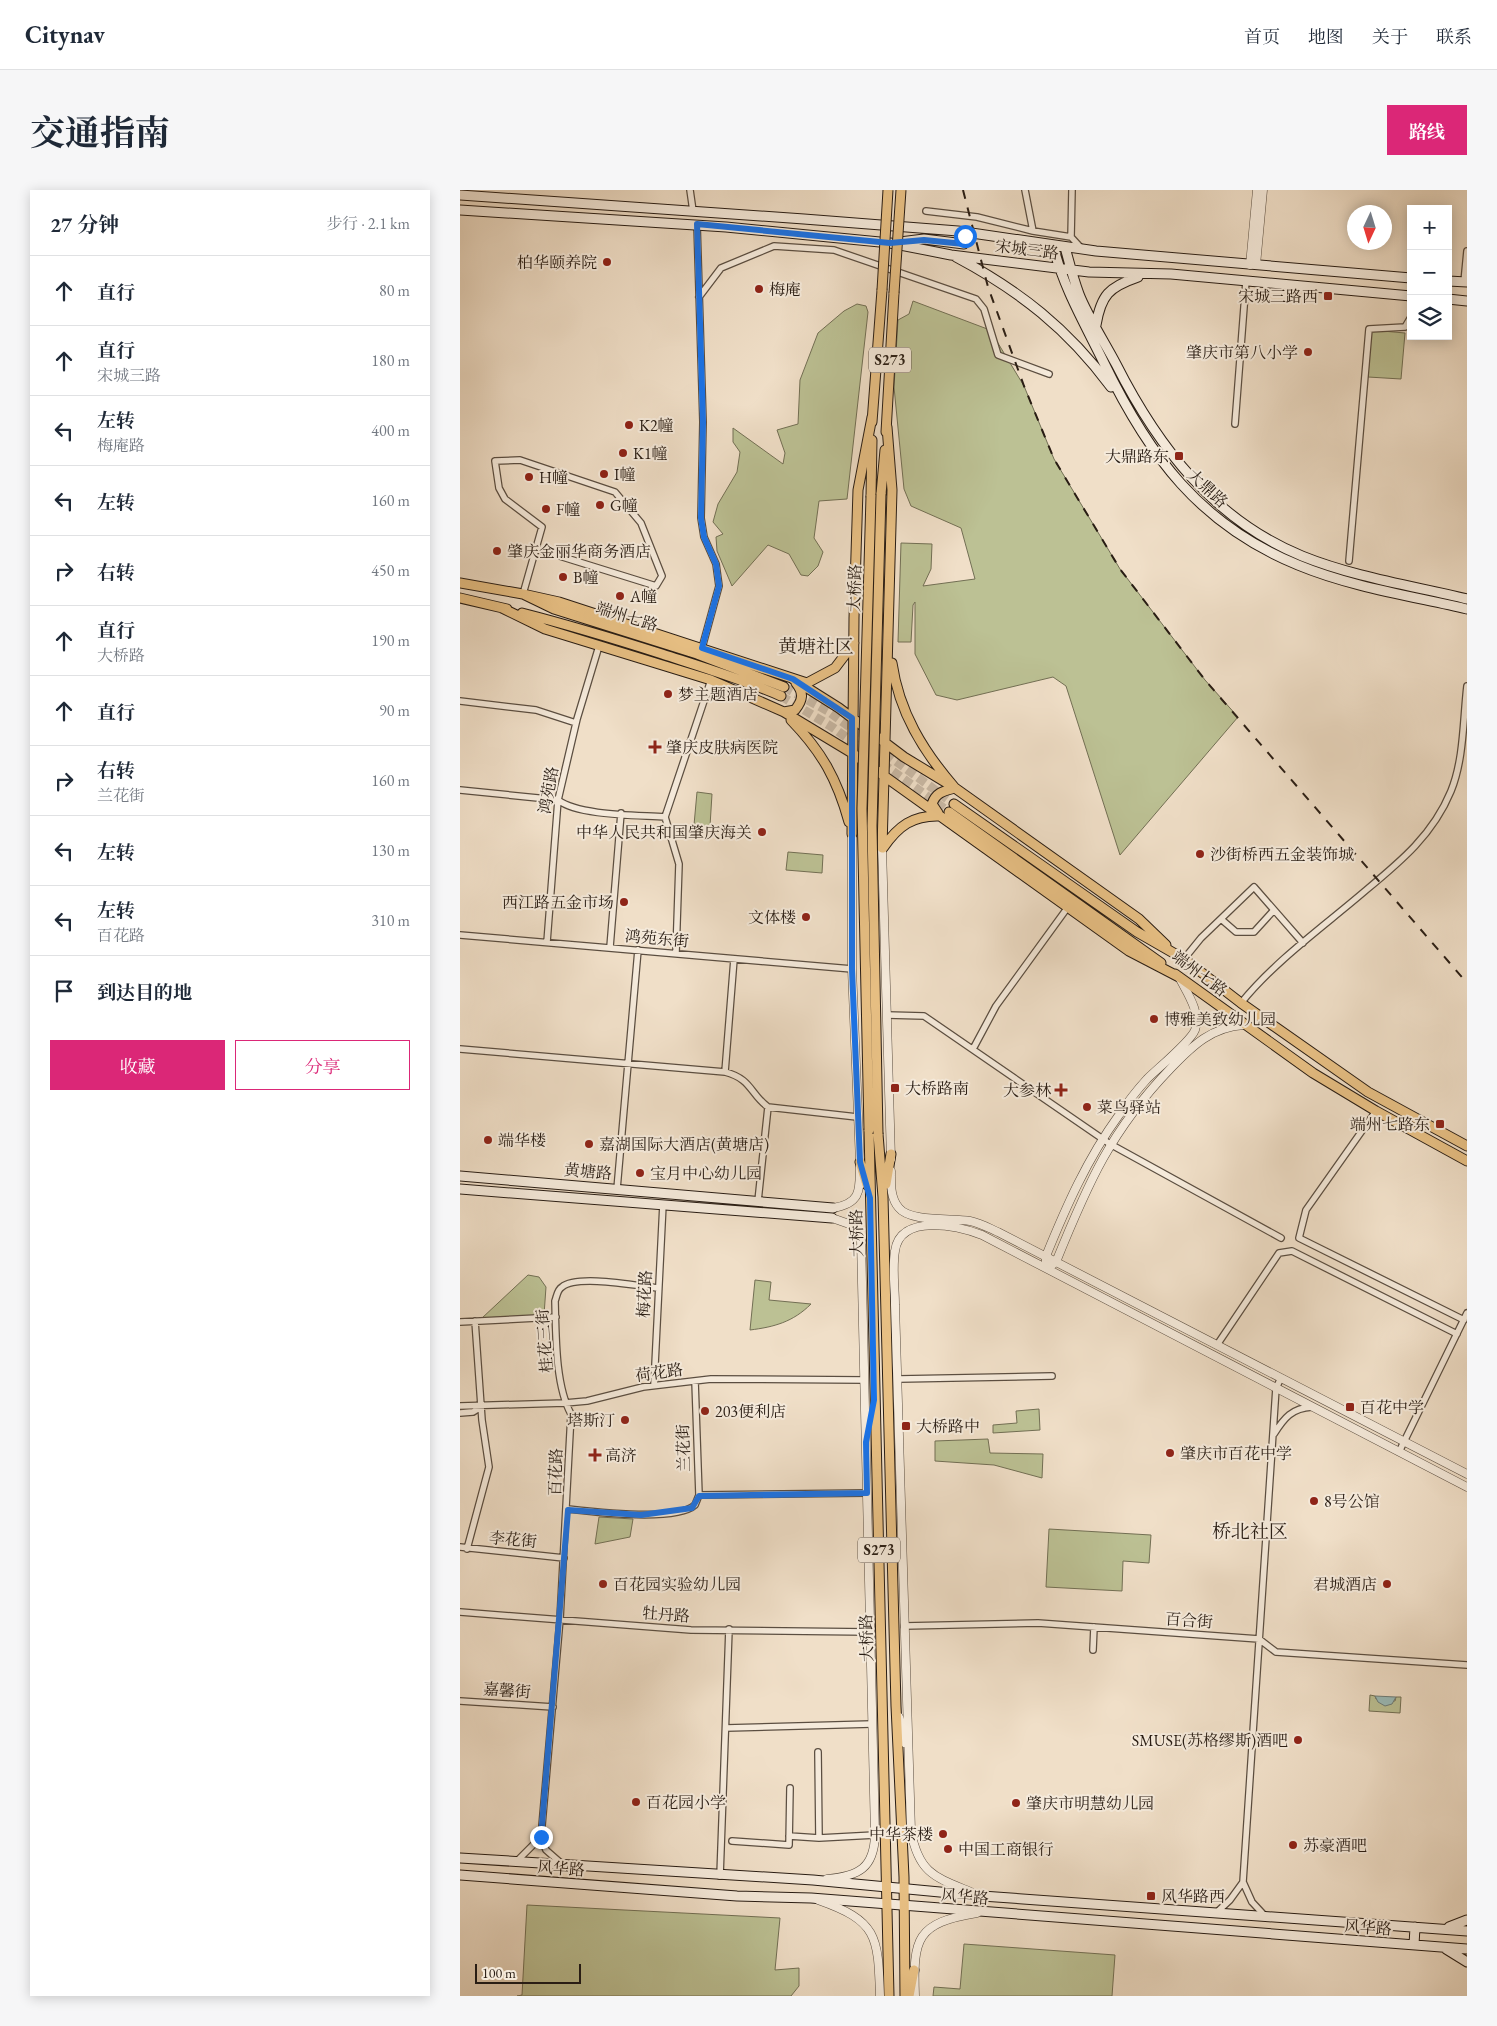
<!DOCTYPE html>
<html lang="zh">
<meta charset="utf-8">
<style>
body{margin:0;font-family:"EB Garamond","Noto Serif SC",serif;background:#f6f6f7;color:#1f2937}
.controls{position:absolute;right:15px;top:15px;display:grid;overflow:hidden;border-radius:0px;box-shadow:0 2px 12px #0003}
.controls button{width:45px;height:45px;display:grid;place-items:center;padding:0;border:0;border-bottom:1px solid #e0e1e3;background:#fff;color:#1f2937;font:25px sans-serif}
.compass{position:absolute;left:887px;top:15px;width:45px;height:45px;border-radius:50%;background:#fff;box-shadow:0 2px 12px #0003;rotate:184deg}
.scale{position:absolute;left:15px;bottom:12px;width:106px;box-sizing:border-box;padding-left:5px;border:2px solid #291d14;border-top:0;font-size:14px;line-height:18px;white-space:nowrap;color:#291d14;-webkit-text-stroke:4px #f5eadb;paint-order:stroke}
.stop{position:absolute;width:15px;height:15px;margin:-11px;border:4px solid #1a73e8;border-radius:50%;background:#fff}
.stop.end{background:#1a73e8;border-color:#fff;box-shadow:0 1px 5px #0008}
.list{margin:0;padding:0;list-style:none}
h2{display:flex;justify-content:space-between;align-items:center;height:65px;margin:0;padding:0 20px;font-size:21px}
h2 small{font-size:16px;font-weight:400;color:#747a83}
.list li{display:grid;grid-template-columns:32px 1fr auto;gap:15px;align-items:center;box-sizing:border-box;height:70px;padding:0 20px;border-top:1px solid #e0e1e3}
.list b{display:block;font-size:19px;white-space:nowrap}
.list p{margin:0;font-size:16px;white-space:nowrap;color:#747a83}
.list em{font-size:16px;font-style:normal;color:#747a83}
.actions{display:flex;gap:10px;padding:15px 20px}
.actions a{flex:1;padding:11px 0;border:1px solid #db2777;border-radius:0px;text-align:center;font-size:18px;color:#db2777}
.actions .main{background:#db2777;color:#fff}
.icon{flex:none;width:28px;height:28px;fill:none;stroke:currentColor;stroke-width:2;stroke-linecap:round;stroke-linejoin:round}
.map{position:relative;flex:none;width:1007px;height:1806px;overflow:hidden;border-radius:0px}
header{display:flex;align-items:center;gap:30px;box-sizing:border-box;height:70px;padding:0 25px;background:#fff;border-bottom:1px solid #e0e1e3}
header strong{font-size:24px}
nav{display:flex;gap:28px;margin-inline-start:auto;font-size:18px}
.intro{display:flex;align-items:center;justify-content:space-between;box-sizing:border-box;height:120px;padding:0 30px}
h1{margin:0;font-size:35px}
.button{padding:12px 22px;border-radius:0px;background:#db2777;color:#fff;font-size:18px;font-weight:700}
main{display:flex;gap:30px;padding:0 30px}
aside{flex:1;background:#fff;border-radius:0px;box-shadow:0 2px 12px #0003}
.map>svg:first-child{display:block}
</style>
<header>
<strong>Citynav</strong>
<nav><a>首页</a><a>地图</a><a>关于</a><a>联系</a></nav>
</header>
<div class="intro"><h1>交通指南</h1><a class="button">路线</a></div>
<main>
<aside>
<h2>27 分钟<small>步行 · 2.1 km</small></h2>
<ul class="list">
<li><svg class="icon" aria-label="ahead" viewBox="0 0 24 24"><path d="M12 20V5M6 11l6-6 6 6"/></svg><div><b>直行</b></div><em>80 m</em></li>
<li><svg class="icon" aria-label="ahead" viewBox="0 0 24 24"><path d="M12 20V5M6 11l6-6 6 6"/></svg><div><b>直行</b><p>宋城三路</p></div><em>180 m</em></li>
<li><svg class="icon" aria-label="left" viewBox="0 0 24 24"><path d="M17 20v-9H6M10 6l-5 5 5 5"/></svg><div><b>左转</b><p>梅庵路</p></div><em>400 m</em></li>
<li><svg class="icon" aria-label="left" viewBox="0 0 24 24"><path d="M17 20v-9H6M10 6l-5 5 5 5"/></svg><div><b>左转</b></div><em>160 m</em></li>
<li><svg class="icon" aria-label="right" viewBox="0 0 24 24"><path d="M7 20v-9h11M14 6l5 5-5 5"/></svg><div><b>右转</b></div><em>450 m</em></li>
<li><svg class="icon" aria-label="ahead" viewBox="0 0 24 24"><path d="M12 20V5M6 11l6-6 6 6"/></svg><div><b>直行</b><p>大桥路</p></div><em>190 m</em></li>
<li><svg class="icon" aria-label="ahead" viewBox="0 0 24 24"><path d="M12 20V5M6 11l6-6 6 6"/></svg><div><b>直行</b></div><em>90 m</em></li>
<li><svg class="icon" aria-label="right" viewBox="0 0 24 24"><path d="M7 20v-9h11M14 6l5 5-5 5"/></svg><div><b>右转</b><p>兰花街</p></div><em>160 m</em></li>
<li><svg class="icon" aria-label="left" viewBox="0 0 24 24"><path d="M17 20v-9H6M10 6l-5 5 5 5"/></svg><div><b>左转</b></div><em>130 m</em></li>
<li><svg class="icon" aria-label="left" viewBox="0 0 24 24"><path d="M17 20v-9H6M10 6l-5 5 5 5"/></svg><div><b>左转</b><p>百花路</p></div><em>310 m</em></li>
<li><svg class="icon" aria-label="arrive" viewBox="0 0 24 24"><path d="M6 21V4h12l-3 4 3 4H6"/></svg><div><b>到达目的地</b></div></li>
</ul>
<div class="actions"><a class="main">收藏</a><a>分享</a></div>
</aside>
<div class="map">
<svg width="1007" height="1806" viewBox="0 0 1007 1806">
<rect width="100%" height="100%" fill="#f0dfc8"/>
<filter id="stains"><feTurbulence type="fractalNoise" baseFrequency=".004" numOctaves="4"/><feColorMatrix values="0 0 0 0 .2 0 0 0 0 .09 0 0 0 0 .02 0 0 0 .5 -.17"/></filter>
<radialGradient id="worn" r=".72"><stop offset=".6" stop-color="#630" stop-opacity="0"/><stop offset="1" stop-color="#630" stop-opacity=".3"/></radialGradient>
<path fill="#bcc194" stroke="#726f54" d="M453 111 530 140 564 196 594 269 660 379 745 490 778 527 660 665 606 496 593 487 497 510 476 505 455 464V412L453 415 451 452H438L441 353 472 354 471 379 463 396 515 389 501 338 451 316 444 299 434 197 438 130 449 124Z
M397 114 406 116 408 122 387 309 359 311 354 348 363 362 358 376 348 386 341 385 329 364 308 355 272 396 257 361 256 347 263 344 253 332 258 314 277 282 280 262 273 252V238L323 274 325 263 317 240 338 234 340 190 358 143 384 121Z
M911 140 945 143 941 189 908 187Z
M237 602 252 604 250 636 234 635Z
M328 662 363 665 362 683 326 680Z
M68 1085 79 1087 86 1097 84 1125 22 1128Z
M295 1090 311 1092 309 1110 351 1114C333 1132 314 1137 290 1140Z
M579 1219 580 1240 533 1243V1235L557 1233 556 1221Z
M528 1249 530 1263 583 1264 582 1288 534 1275 475 1271V1251Z
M139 1327 173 1329 170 1347 135 1354Z
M589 1339 691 1345 689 1373 663 1371 662 1401 586 1397Z
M910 1505 915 1506 916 1509 935 1511 936 1507H941L940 1523 909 1521Z
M67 1715 320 1728 315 1780 339 1778V1796L331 1806H57L62 1805Z
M504 1754 655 1765 652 1806H473L474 1797 500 1799Z"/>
<path fill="#9bbcba" stroke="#6d7c78" d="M915 1506 936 1507 932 1514 925 1516 918 1512Z"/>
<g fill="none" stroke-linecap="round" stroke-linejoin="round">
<path stroke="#c8b8a4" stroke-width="9" stroke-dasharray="9 4.5" stroke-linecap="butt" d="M324 497 368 521 494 614
M321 506 372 537 489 622"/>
<g stroke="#5b4e41" stroke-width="8">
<path id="minor" d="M230 0 233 21
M565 0 573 41
M612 0 611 47 622 59
M466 21 517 27 573 41 611 47
M237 34 243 232 241 328 244 347 256 374 259 396 242 458
M1004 92 1007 61
M239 107 261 78 314 56 374 60 516 109 524 119 538 165 589 184
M775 234 786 91
M889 371 909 139 945 137 951 127
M63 404 82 337 45 309 39 298 35 271 60 270 155 302 181 333 202 386 196 396 77 359
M0 511 76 520 116 533
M0 600 98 610C119 626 178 625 205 627
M761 729 776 742H794L814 720
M0 745 392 779
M87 752 98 610 117 529 139 456
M150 757 161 623
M216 763 219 674 205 627 251 490
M724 769 741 748 794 697 843 753
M781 813C816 770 863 737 905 701 940 672 973 645 991 601 1004 569 1003 530 1007 496
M427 825 464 826 650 954 821 1048
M0 859 265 882C292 889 290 904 308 917L397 927
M513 859 536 816 608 717
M265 882 274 769
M916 921 846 1020 839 1048 1004 1130
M157 999 178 760
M298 1011 308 917
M0 1132 96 1127
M757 1155 819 1063 832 1061 997 1144
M439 1189 592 1186
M194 1195 203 1014
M0 1216 105 1213 127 1211 183 1197 251 1189 404 1190
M0 1223 13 1222 21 1217
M814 1244C824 1228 832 1218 852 1217
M939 1262 1007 1123
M239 1305 407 1303
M108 1319C134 1322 216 1332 235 1315L239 1305 235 1191
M0 1357 104 1368
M7 1359 29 1277 22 1230 15 1131
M0 1422 231 1440 410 1442
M444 1436 578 1433 799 1449 816 1462 1007 1475
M633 1460 634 1437
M0 1511 93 1517
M266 1538 412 1534
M358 1562 359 1648
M329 1646 359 1648 415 1645
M81 1647 86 1660 102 1674
M272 1651 329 1655 330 1598
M57 1671 81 1647 100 1429 111 1224C95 1195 96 1144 95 1111 97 1106 97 1100 102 1097 117 1084 178 1096 198 1098
M260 1686 269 1439
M756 1723 770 1710 783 1692
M805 1726 792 1712 783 1692 816 1198 821 1188"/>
</g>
<g stroke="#5b4e41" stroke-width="9">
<path id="tertiary" d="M790 75 797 0
M796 75 803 0
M422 658 431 969
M431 981C431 993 430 1008 439 1018 450 1032 492 1028 510 1031 520 1033 529 1038 538 1042L1007 1284
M373 1018C404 1013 399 997 400 972L392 779V644
M586 1071V1066C606 1017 627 969 659 925 667 913 677 900 687 889 697 879 731 851 735 840 741 822 727 803 719 787
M592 1075 596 1072C628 993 651 940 711 878 733 855 752 837 784 835
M439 1527 445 1553
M367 1689C399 1686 414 1678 415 1645L401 1050 392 1035 372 1028
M516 1704C478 1688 459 1686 451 1641L435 1115C435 1098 432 1078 435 1061 440 1023 498 1036 522 1045L1007 1297
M358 1710C418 1731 418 1746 420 1806
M455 1806C453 1748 456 1733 517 1723"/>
</g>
<g stroke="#291d14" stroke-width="11">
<path id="secondary" d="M0 5 344 29 498 41 636 61 951 88
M0 20 266 37 430 53 491 65 629 82 711 84 951 106
M440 52 464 49 504 54 507 49 498 41
M593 55C603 97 625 134 644 173 689 266 740 335 838 375 891 397 951 406 1007 419
M605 57C609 72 613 88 619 104 627 125 645 153 656 174 698 257 754 330 842 366 894 387 953 396 1007 409
M496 67C560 101 608 139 651 197
M988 91 1007 92
M988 109 1007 111
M636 135C641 105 649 97 678 87
M0 986 373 1018
M0 999 372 1028
M0 1668 353 1690 522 1706 1007 1741
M0 1685 277 1706 351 1708 1007 1759
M989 1737 1007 1730
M954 1755 955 1737
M986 1759 1007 1772"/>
</g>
<g stroke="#291d14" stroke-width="11">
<path id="primary" d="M412 232 422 100
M426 242 434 103
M421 304 425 260
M411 306 412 250
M0 393 63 404 94 419 237 464 324 497
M63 404 99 412 347 493 375 478 394 453
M0 408 47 419
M42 418 85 439 251 490 324 522 392 563 669 761 719 787
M62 423C109 435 155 449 202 464 242 477 282 489 321 506
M432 473C439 522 463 561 495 598 484 601 476 602 472 614L478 623
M333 489 379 518 444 567 495 598 679 729 706 755
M324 522 335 520C343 510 344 503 336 493
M331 530C362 562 377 589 389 632
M494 614 677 742 724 769 781 813 908 902 1007 956
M489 622 701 773
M392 644 394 428 398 300 412 227
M422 658 432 300 427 237
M423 658C438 636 453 625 480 626
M715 784 853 883 916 921 1007 971
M409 940 429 1806
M418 944 423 1007 436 1516 444 1687 445 1806
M400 972 407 995
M426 994 431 964
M449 1806 454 1780"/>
</g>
<use href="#minor" stroke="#f5eadb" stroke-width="5.5"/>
<use href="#tertiary" stroke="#f5eadb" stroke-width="8"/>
<use href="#secondary" stroke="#f5eadb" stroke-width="9"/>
<use href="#primary" stroke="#e8c084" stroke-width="9"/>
<path stroke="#291d14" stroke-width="2" stroke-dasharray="9 9" stroke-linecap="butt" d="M503 0 528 97 564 196 594 269 660 379 745 490 1007 793"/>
<g stroke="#291d14" stroke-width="11" stroke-linecap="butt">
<path id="primary-bridge" d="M422 100 428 0
M434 103 441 0
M409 940 402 619 411 306
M418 944 412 636 421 304"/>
</g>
<use href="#primary-bridge" stroke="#e8c084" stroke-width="9"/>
</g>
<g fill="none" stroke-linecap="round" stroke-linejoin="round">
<path stroke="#1a73e8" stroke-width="6" d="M81 1647 108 1320 181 1325 232 1318 239 1306 407 1303 406 1252 414 1210 410 1008 400 972 392 779V528L333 489 242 458 259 396 256 374 244 347 241 328 243 232 237 34 430 53 464 50 504 54 506 52 505 46"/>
</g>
<g fill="#8f2418" stroke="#f5eadb" stroke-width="2">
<circle cx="147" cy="72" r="5"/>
<circle cx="299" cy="99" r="5"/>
<rect x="863" y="101" width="10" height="10" rx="2.5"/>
<circle cx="848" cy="162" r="5"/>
<circle cx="169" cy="235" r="5"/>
<circle cx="163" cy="263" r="5"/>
<rect x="714" y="261" width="10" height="10" rx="2.5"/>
<circle cx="144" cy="284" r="5"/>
<circle cx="69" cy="287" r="5"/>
<circle cx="140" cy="315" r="5"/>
<circle cx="86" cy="319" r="5"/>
<circle cx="37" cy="361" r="5"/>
<circle cx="103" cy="387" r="5"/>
<circle cx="160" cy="406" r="5"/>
<circle cx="208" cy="504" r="5"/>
<path d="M192.5 549.5h5v5h5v5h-5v5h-5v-5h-5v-5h5z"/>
<circle cx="302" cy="642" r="5"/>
<circle cx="740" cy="664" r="5"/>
<circle cx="164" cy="712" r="5"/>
<circle cx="346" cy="727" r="5"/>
<circle cx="694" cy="829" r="5"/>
<rect x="430" y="893" width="10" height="10" rx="2.5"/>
<path d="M598.5 892.5h5v5h5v5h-5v5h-5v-5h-5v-5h5z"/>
<circle cx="627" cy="917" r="5"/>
<rect x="975" y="929" width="10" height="10" rx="2.5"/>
<circle cx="28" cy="950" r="5"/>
<circle cx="129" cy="954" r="5"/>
<circle cx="180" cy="983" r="5"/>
<rect x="885" y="1212" width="10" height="10" rx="2.5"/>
<circle cx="245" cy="1221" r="5"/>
<circle cx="165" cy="1230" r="5"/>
<rect x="441" y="1231" width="10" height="10" rx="2.5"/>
<circle cx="710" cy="1263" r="5"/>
<path d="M132.5 1257.5h5v5h5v5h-5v5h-5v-5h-5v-5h5z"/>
<circle cx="854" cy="1311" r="5"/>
<circle cx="143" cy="1394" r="5"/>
<circle cx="927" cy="1394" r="5"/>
<circle cx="838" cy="1550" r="5"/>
<circle cx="176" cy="1612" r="5"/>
<circle cx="556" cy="1613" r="5"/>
<circle cx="483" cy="1644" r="5"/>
<circle cx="833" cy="1655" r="5"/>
<circle cx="488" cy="1659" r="5"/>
<rect x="686" y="1701" width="10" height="10" rx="2.5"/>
</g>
<g text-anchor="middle" stroke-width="4" stroke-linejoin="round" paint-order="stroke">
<g fill="#f5eadb" stroke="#665a50" stroke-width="1">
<rect x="409" y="157.5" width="42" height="25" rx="4"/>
<rect x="398" y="1347.5" width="42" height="25" rx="4"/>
</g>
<g font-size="15" font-weight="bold" fill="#291d14">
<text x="430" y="175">S273</text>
<text x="419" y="1365">S273</text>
</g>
<g font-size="16" fill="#291d14" stroke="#f5eadb">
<text transform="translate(567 59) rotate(7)" y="6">宋城三路</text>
<text transform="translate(748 298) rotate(43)" y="6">大鼎路</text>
<text transform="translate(394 398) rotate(-88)" y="6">大桥路</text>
<text transform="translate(167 426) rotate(17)" y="6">端州七路</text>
<text transform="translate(88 600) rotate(-80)" y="6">鸿苑路</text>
<text transform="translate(197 748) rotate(5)" y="6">鸿苑东街</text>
<text transform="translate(740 783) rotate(37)" y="6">端州七路</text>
<text transform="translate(128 981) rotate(5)" y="6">黄塘路</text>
<text transform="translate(396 1043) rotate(-91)" y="6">大桥路</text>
<text transform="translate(184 1104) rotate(-87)" y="6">梅花路</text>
<text transform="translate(84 1151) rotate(-94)" y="6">桂花三街</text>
<text transform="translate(199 1182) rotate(-8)" y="6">荷花路</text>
<text transform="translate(223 1258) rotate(-92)" y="6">兰花街</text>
<text transform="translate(95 1282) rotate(-88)" y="6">百花路</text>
<text transform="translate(53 1349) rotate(5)" y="6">李花街</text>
<text transform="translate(206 1424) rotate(4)" y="6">牡丹路</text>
<text transform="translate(729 1430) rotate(4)" y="6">百合街</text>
<text transform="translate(406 1448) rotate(-92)" y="6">大桥路</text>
<text transform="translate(47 1500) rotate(4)" y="6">嘉馨街</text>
<text transform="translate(101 1678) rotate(4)" y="6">风华路</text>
<text transform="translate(505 1706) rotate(5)" y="6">风华路</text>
<text transform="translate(908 1737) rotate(4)" y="6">风华路</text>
</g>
<g font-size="16" fill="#291d14" stroke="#f5eadb" text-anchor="start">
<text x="137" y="78" text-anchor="end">柏华颐养院</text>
<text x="309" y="105">梅庵</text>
<text x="858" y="112" text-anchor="end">宋城三路西</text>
<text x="838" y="168" text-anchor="end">肇庆市第八小学</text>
<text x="179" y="241">K2幢</text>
<text x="173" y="269">K1幢</text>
<text x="709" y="272" text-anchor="end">大鼎路东</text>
<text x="154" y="290">I幢</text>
<text x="79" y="293">H幢</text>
<text x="150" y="321">G幢</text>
<text x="96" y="325">F幢</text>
<text x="47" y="367">肇庆金丽华商务酒店</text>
<text x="113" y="393">B幢</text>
<text x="170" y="412">A幢</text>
<text x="218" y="510">梦主题酒店</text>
<text x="206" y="563">肇庆皮肤病医院</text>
<text x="292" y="648" text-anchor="end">中华人民共和国肇庆海关</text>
<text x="750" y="670">沙街桥西五金装饰城</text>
<text x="154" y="718" text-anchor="end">西江路五金市场</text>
<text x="336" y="733" text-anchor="end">文体楼</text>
<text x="704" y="835">博雅美致幼儿园</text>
<text x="445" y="904">大桥路南</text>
<text x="591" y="906" text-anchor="end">大参林</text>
<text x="637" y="923">菜鸟驿站</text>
<text x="970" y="940" text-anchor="end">端州七路东</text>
<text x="38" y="956">端华楼</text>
<text x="139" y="960">嘉湖国际大酒店(黄塘店)</text>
<text x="190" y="989">宝月中心幼儿园</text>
<text x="900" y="1223">百花中学</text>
<text x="255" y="1227">203便利店</text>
<text x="155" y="1236" text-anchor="end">塔斯汀</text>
<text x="456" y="1242">大桥路中</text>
<text x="720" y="1269">肇庆市百花中学</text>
<text x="145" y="1271">高济</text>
<text x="864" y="1317">8号公馆</text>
<text x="153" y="1400">百花园实验幼儿园</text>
<text x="917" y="1400" text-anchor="end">君城酒店</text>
<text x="828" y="1556" text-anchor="end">SMUSE(苏格缪斯)酒吧</text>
<text x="186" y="1618">百花园小学</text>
<text x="566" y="1619">肇庆市明慧幼儿园</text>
<text x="473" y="1650" text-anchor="end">中华茶楼</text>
<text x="843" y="1661">苏豪酒吧</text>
<text x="498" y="1665">中国工商银行</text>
<text x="701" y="1712">风华路西</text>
</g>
<g font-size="19" fill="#291d14" stroke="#f5eadb">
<text x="356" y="463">黄塘社区</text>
<text x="790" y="1348">桥北社区</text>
</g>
</g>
<rect width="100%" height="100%" filter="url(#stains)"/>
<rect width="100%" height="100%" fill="url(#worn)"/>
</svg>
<div class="controls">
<button>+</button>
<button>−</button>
<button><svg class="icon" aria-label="layers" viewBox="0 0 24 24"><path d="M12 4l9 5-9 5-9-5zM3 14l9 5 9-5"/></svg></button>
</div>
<svg class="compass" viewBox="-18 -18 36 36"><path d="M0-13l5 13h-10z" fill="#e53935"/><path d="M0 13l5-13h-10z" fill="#747a83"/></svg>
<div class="scale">100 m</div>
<div class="stop" style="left:505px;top:46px"></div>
<div class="stop end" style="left:81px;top:1647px"></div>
</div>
</main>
